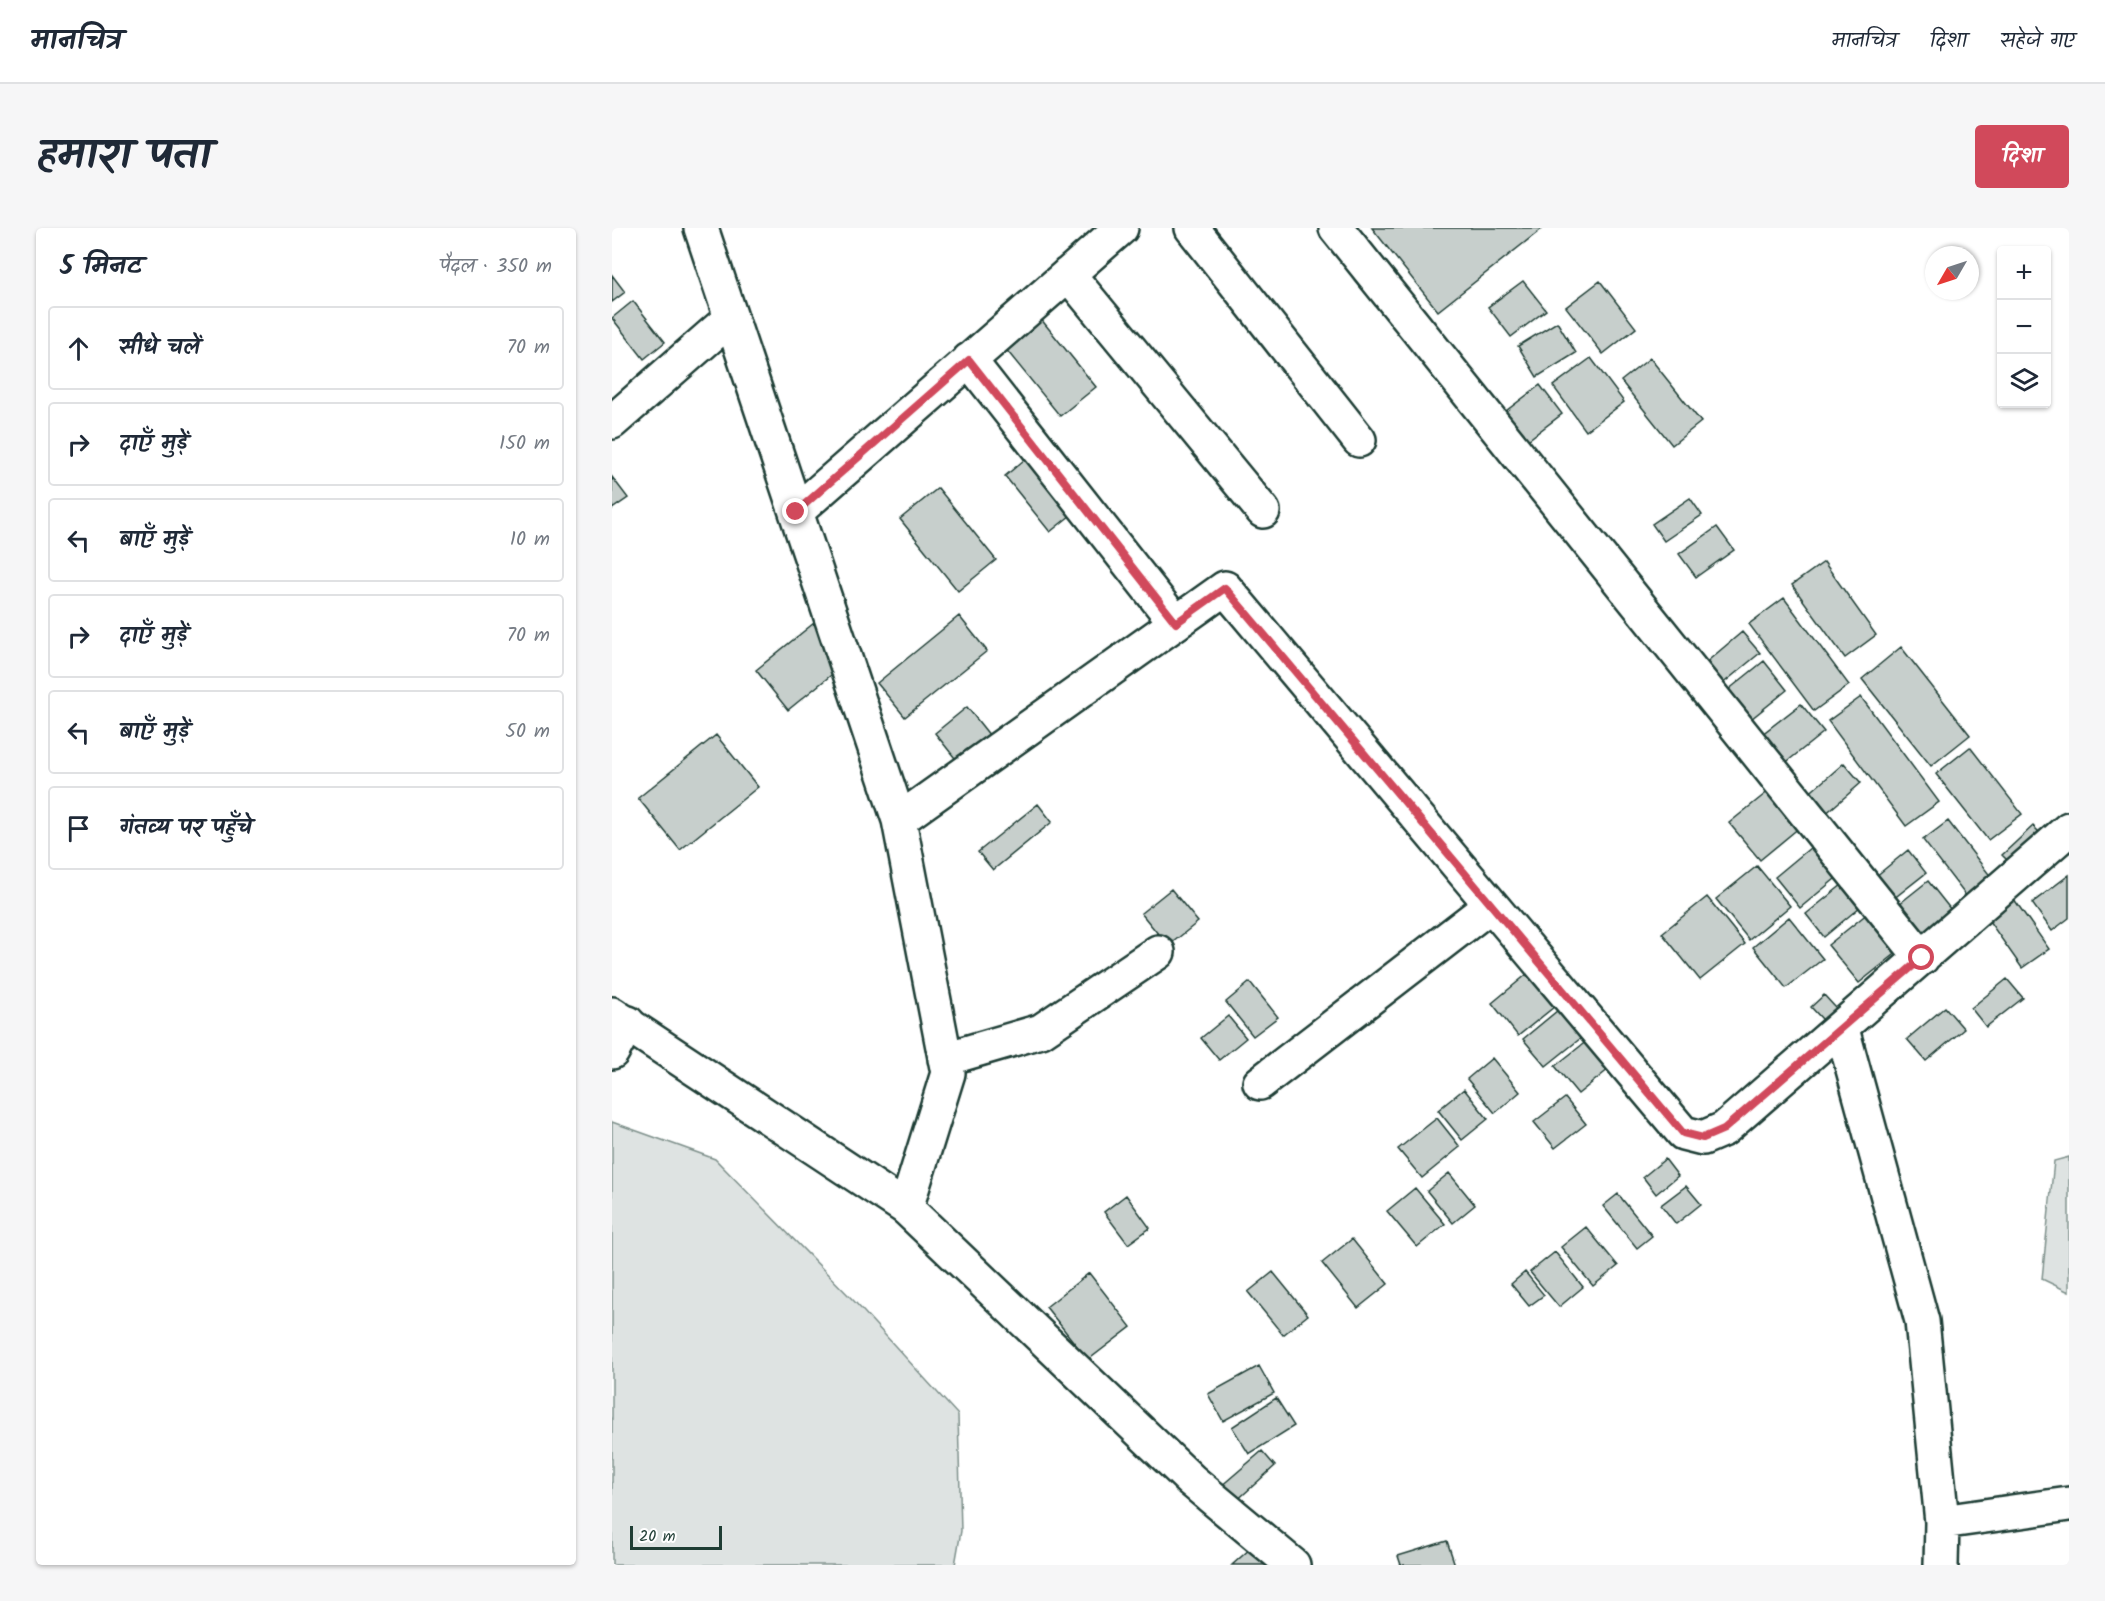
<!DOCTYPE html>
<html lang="hi">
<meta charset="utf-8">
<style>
body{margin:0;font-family:Kalam,"Playpen Sans Deva",sans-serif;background:#f6f6f7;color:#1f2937}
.controls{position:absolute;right:18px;top:18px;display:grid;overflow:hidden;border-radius:6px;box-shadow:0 2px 4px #0004}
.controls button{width:54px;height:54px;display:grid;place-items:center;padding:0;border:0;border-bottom:2px solid #e0e1e3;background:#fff;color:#1f2937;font:30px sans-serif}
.compass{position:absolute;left:1313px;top:18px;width:54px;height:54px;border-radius:50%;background:#fff;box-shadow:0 2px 4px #0004;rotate:231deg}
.scale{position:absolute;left:18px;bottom:15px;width:92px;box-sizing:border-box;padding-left:6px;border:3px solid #1f3d34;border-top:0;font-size:16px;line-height:21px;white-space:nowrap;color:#1f3d34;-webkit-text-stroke:4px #fff;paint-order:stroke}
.stop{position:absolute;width:18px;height:18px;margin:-14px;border:4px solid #d1495b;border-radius:50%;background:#fff}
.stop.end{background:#d1495b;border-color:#fff;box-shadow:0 2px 6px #0008}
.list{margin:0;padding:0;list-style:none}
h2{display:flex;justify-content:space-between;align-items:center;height:78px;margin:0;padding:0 24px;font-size:26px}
h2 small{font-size:20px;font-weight:400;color:#747a83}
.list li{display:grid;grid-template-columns:39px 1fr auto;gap:18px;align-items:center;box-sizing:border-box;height:84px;margin:0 12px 12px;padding:0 12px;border:2px solid #e0e1e3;border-radius:6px}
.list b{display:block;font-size:22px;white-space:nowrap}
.list em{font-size:20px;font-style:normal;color:#747a83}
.icon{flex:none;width:33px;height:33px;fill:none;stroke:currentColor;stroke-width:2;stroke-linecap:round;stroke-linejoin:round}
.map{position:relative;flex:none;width:1457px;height:1337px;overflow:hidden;border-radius:6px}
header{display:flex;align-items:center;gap:36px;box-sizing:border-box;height:84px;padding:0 30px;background:#fff;border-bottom:2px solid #e0e1e3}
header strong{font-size:28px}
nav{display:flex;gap:33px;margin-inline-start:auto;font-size:21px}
.intro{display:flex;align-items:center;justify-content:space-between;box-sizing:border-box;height:144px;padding:0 36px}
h1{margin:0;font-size:42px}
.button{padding:15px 27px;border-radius:6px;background:#d1495b;color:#fff;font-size:21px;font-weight:700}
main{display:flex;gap:36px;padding:0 36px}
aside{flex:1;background:#fff;border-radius:6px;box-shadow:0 2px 4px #0004}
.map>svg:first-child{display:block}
</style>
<header>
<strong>मानचित्र</strong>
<nav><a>मानचित्र</a><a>दिशा</a><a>सहेजे गए</a></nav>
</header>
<div class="intro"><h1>हमारा पता</h1><a class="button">दिशा</a></div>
<main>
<aside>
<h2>5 मिनट<small>पैदल · 350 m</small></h2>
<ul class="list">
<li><svg class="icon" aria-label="ahead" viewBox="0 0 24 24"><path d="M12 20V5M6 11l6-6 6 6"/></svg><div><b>सीधे चलें</b></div><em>70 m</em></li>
<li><svg class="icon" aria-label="right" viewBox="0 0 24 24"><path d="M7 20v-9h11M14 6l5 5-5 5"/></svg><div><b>दाएँ मुड़ें</b></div><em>150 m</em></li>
<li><svg class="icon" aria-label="left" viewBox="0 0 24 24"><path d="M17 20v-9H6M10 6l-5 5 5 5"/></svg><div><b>बाएँ मुड़ें</b></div><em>10 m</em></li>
<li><svg class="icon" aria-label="right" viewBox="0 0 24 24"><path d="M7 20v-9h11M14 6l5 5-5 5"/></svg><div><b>दाएँ मुड़ें</b></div><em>70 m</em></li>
<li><svg class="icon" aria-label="left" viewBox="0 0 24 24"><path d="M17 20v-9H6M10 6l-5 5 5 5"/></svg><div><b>बाएँ मुड़ें</b></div><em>50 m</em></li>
<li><svg class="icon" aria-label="arrive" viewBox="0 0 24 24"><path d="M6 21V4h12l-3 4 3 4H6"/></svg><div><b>गंतव्य पर पहुँचे</b></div></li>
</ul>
</aside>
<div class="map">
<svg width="1457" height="1337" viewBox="0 0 1457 1337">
<rect width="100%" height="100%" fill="#fff"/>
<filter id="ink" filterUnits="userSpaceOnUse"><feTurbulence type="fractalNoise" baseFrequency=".0167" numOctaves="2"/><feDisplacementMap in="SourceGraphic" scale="12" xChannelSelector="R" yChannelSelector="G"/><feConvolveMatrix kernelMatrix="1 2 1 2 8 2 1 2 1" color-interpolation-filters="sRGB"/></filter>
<g filter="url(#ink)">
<path fill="#dee3e2" stroke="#7e908b" stroke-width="1.5" d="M0 894 103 931 242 1073 346 1187 349 1303 343 1337H0Z
M1457 929V1064L1430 1051 1442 933Z"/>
<path fill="#c7cfcc" stroke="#1f3d34" stroke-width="1.5" d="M760 0H931L826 83Z
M0 47 13 64 0 74Z
M911 53 934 82 899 109 876 79Z
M988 53 1024 100 991 126 954 79Z
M21 73 53 114 32 131 0 90Z
M424 85 484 159 448 188 388 114Z
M945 94 964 125 925 149 906 118Z
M979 130 1012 174 974 203 941 158Z
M1038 130 1089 194 1060 217 1009 153Z
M928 157 950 186 912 215 890 186Z
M418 227 464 283 438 304 393 248Z
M0 249 16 270 0 281Z
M326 260 384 332 346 363 288 291Z
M1078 270 1090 287 1052 313 1040 296Z
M1105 299 1122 322 1084 349 1067 326Z
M1212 334 1264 407 1233 430 1180 357Z
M1172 370 1237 457 1202 483 1137 396Z
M347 388 375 423 293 489 265 455Z
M202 395 234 435 176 482 144 442Z
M1130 404 1148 425 1109 457 1092 436Z
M1289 419 1358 507 1319 538 1250 451Z
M1152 433 1175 462 1139 491 1116 462Z
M1249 469 1327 574 1294 598 1216 493Z
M1189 476 1212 504 1172 536 1149 507Z
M355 479 378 508 346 534 323 505Z
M104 507 146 559 68 622 26 570Z
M1358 519 1410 586 1376 612 1324 546Z
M1232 535 1249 555 1211 588 1194 568Z
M1158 562 1188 599 1148 632 1117 595Z
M426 576 440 594 381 642 366 624Z
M1336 593 1383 654 1358 673 1311 612Z
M1421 598 1433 610 1403 640 1390 627Z
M1204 615 1229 646 1188 680 1163 649Z
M1296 622 1314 645 1276 675 1258 653Z
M1145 638 1178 678 1137 712 1104 671Z
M1457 647V690L1440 703 1420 675Z
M1236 652 1254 674 1212 709 1194 686Z
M1316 653 1343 687 1310 714 1282 680Z
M559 661 586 694 556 718 529 685Z
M1397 664 1437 721 1410 740 1370 683Z
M1095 669 1133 716 1088 752 1050 705Z
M1256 685 1287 723 1247 755 1216 717Z
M1177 689 1211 731 1174 760 1141 719Z
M920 742 947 775 906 808 880 775Z
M1395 751 1411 770 1374 799 1359 780Z
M638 754 666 789 641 808 614 774Z
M1212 767 1234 791 1221 803 1199 779Z
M951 778 974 806 934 838 911 811Z
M1333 779 1352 801 1314 833 1295 811Z
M616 788 634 810 607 832 589 810Z
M980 809 1002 837 966 866 943 838Z
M880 830 908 864 883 885 855 851Z
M852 861 876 891 850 912 826 882Z
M953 870 974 896 943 920 922 894Z
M825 890 848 919 810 950 786 921Z
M1053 931 1066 948 1044 966 1031 949Z
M837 945 863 977 841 995 815 963Z
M1074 958 1089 976 1064 996 1049 977Z
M803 960 833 996 805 1019 775 983Z
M1006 966 1040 1008 1025 1020 991 978Z
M514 967 538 1000 516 1016 492 984Z
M974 999 1006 1038 981 1058 949 1019Z
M740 1011 776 1056 746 1080 710 1035Z
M943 1024 971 1059 947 1079 918 1044Z
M661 1044 696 1087 671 1107 636 1064Z
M913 1044 932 1067 917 1078 899 1056Z
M477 1045 519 1099 476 1132 434 1079Z
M647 1138 662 1165 611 1193 596 1166Z
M664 1170 682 1198 637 1226 620 1199Z
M650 1223 663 1238 622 1275 608 1259Z
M835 1313 843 1337H789L786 1328Z
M639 1320 655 1337H620Z"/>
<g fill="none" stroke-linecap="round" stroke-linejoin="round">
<g stroke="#1f3d34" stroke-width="38">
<path id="street" d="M89 0 287 592 336 845 294 980
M580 0 747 212
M724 0 1310 730
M456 46 651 283
M357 132 564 395
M0 194 119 90
M184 284 509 0
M287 592 613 360 1071 905 1091 910 1112 901 1457 601
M1230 801 1310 1093 1330 1294 1329 1337
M0 824 16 795
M333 831 429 803 546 724
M648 855 879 677
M1330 1294 1457 1276"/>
</g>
<g stroke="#1f3d34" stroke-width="38">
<path id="secondary" d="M0 786 294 980 579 1252 681 1337"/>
</g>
<use href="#street" stroke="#fff" stroke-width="33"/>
<use href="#secondary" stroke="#fff" stroke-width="33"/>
</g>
</g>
<g fill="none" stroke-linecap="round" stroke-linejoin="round" filter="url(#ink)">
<path stroke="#d1495b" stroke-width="8" d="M184 284 357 132 564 395 613 360 1071 905 1091 910 1112 901 1310 730"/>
</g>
</svg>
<div class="controls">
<button>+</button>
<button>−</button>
<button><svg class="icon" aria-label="layers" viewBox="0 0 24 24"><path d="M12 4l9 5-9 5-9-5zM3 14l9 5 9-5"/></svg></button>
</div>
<svg class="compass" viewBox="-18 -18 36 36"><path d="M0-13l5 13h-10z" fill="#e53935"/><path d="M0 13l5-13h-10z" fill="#747a83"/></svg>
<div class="scale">20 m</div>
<div class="stop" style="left:1310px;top:730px"></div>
<div class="stop end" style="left:184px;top:284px"></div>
</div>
</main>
